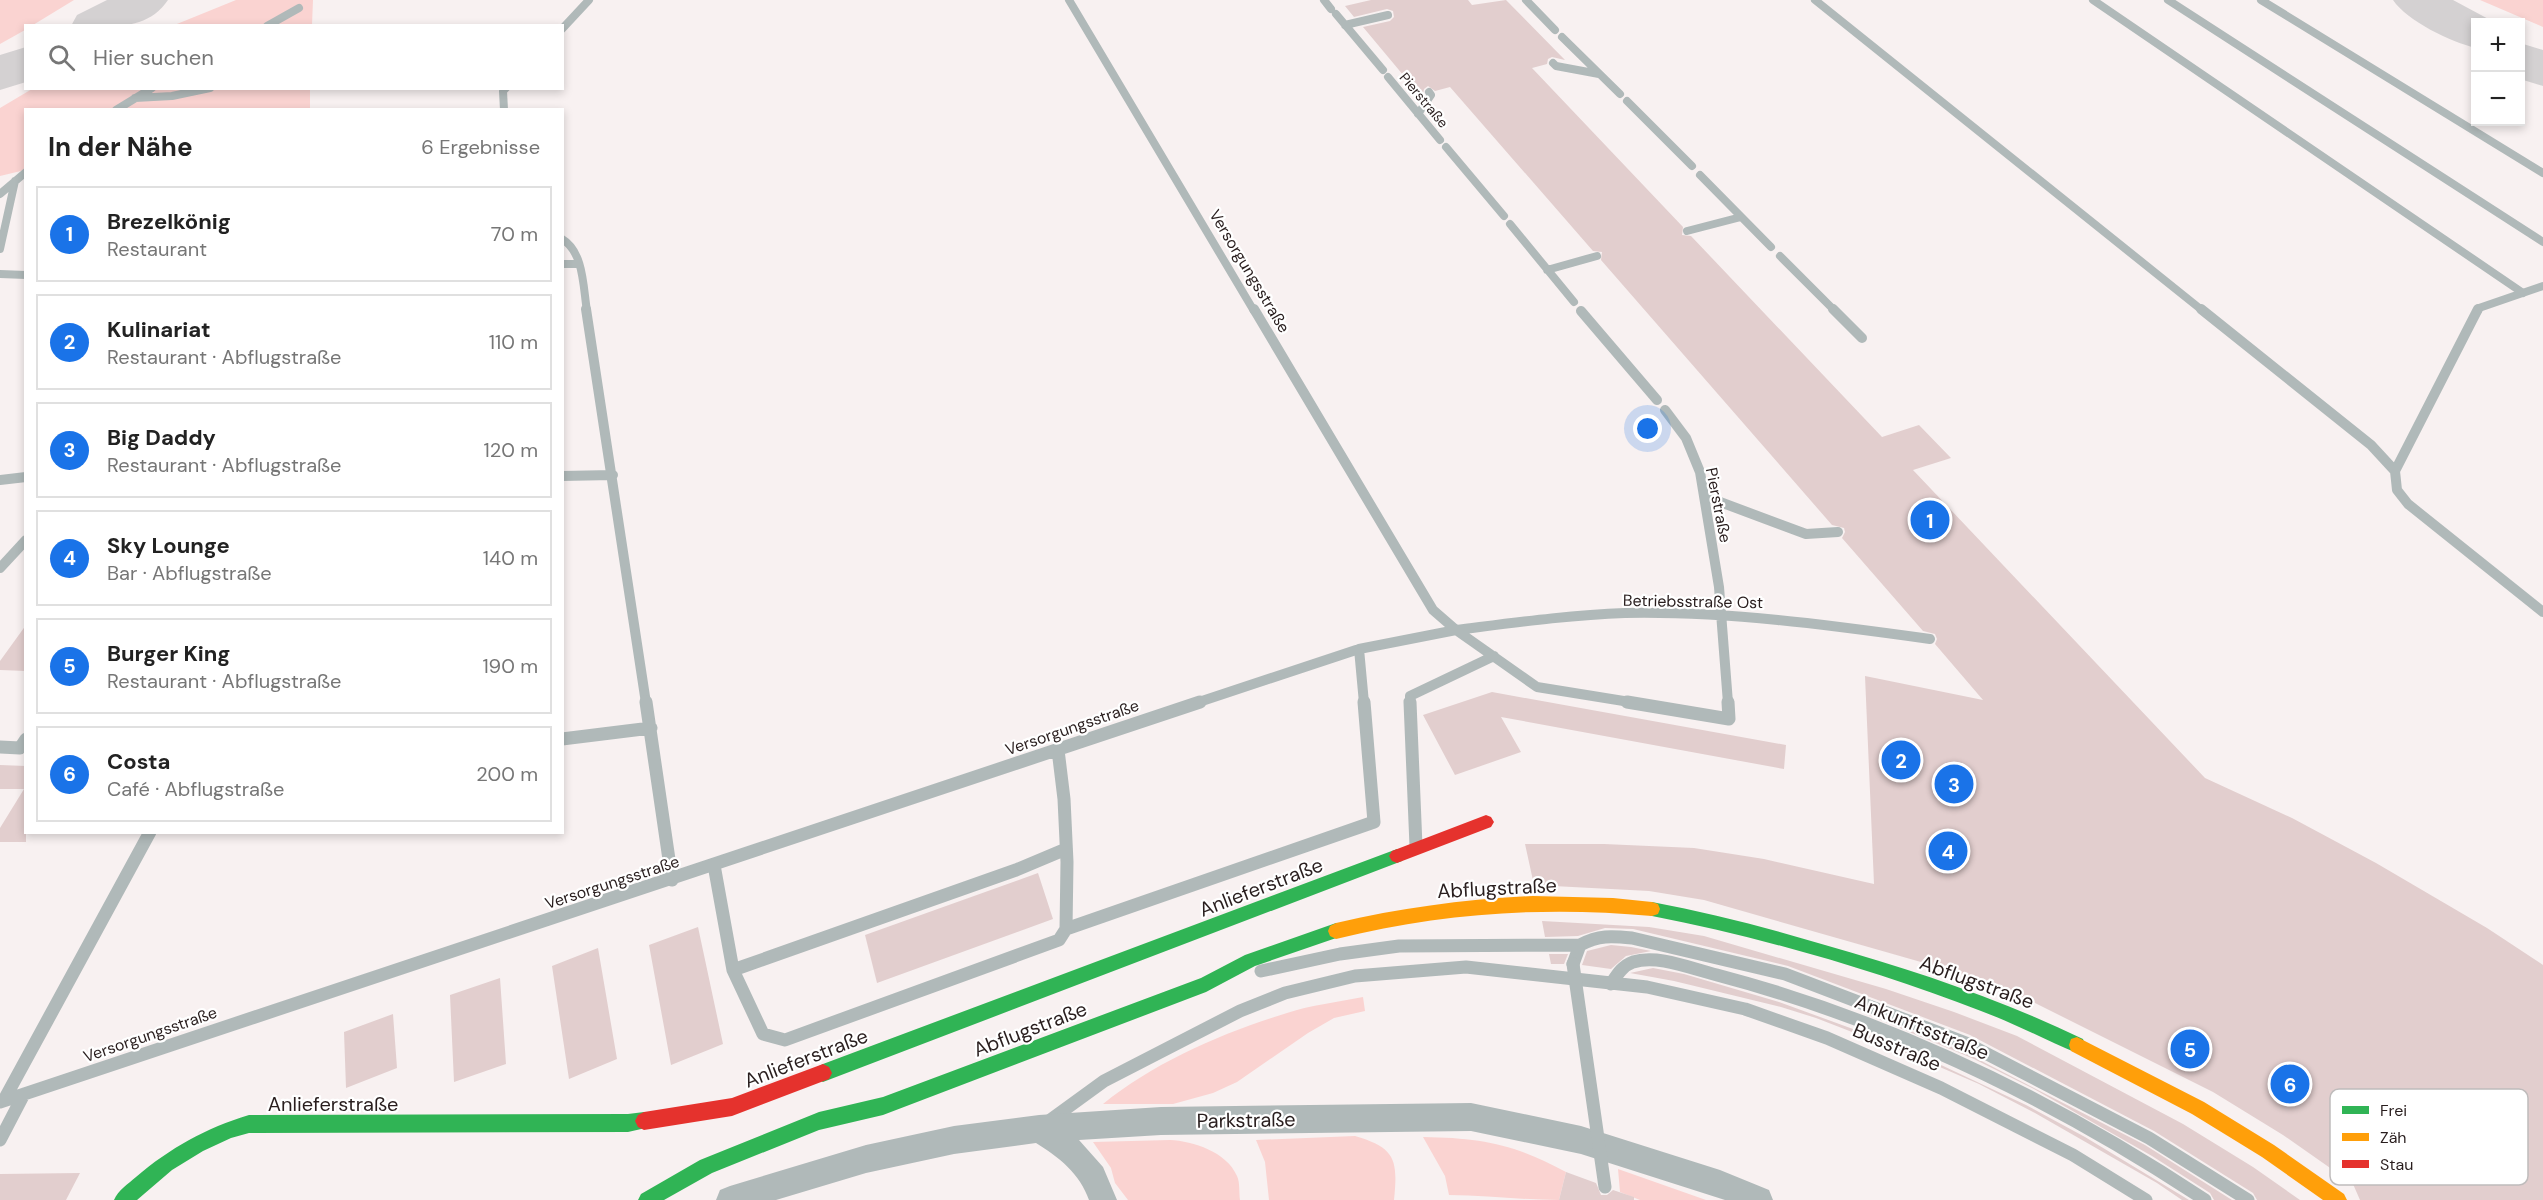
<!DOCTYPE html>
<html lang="de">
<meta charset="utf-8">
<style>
body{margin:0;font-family:"DM Sans",sans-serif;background:#f6f6f6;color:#222}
.controls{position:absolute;right:18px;top:18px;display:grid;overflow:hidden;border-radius:0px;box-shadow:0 3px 9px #0003}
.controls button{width:54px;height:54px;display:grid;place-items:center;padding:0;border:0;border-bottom:2px solid #e0e0e0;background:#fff;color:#222;font:30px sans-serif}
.you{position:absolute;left:1648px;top:429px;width:21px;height:21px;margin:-15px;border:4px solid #fff;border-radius:50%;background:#1a73e8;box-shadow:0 0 0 9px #1a73e833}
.badge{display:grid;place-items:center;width:39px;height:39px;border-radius:50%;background:#1a73e8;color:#fff;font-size:20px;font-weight:700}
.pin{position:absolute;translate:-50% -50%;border:3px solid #fff;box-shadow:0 2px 6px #0006}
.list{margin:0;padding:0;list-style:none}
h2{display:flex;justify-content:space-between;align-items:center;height:78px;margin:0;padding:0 24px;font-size:26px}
h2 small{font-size:20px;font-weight:400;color:#767676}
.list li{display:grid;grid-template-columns:39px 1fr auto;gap:18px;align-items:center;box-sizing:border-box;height:96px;margin:0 12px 12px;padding:0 12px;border:2px solid #e0e0e0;border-radius:0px}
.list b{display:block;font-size:22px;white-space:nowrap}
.list p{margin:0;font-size:20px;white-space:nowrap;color:#767676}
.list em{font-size:20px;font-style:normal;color:#767676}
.icon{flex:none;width:33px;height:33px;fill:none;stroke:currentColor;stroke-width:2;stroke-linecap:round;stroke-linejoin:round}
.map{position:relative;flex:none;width:2543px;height:1200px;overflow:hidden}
.search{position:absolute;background:#fff;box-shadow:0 3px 9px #0003;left:24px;top:24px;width:540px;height:66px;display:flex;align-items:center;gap:15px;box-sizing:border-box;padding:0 21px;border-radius:0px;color:#767676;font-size:22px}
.panel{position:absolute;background:#fff;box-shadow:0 3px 9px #0003;left:24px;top:108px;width:540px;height:726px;border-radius:0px}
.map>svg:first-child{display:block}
</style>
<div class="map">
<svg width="2543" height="1200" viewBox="0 0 2543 1200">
<rect width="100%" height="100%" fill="#f8f1f1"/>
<path fill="#fad3d1" d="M0 0H74L33 25 26 26 25 30 0 44Z
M236 0H313L312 25 172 26Z
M2480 0H2543V27Z
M32 89H310V109L26 110 25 170 0 176V108Z
M1363 997 1365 1011 1334 1018 1308 1033 1237 1082 1213 1093 1173 1104H1103C1155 1062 1222 1033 1287 1013 1311 1005 1338 1002 1363 997Z
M1355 1136C1396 1148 1398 1160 1394 1200H1269L1265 1162 1256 1140Z
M1423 1137C1482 1138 1514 1144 1566 1172L1559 1200C1522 1200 1486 1195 1449 1195L1445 1176Z
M1170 1140C1193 1141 1227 1152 1237 1176 1240 1182 1239 1193 1240 1200H1128L1115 1183 1111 1168 1093 1142Z
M1618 1169 1706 1200H1640L1620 1192Z"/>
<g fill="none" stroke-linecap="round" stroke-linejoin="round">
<path fill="#d4d1d2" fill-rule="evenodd" d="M107 0H168C146 33 106 26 71 26L77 15Z
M2393 0H2453L2494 22H2476V48C2451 42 2407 21 2393 0Z
M2520 43 2543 50V86L2520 79Z
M26 47V82L0 90V55Z"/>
</g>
<path fill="#e2cece" d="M1371 0H1468L1472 5 1506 0 1565 60 1552 57 1548 59 1547 64 1532 68 1683 227 1682 235 1691 236 1882 437 1919 425 1951 458 1913 470 2205 778 2292 818 2376 863 2487 928 2543 965V1200H2360L2353 1184 2283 1135 2213 1092 2031 1001 1956 972 1704 900 1649 891 1534 885 1525 844H1604L1694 848 1764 859 1874 884 1865 676 1983 700 1935 644 1937 639 1935 634 1923 631 1842 538 1845 532 1844 528 1832 525 1601 260 1602 252 1593 251 1450 87 1435 91 1428 86 1424 89 1423 94H1419L1363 27 1390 21 1394 17 1393 11 1387 9 1354 17 1345 6Z
M26 625V671L0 670V661Z
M1492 692 1786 745 1784 769 1501 717 1521 752 1455 775 1423 715Z
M0 765 26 766V842H0V828L24 789H0Z
M1038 873 1053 919 877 983 865 935Z
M1542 921 1649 927 1704 936 1886 989 1954 1012 2017 1036 2183 1124 2253 1167 2300 1200H2257L2253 1193 2154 1131 1970 1035 1788 966 1633 929 1605 928 1578 936 1545 937Z
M698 927 723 1044 671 1065 649 945Z
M1611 945 1631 947 1651 951 1626 956 1611 969 1582 965 1587 951Z
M598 948 617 1059 569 1079 552 966Z
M1549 954H1568L1564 964H1551Z
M1653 968 1684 974 1779 1002 1905 1048 2026 1105 2085 1137 2189 1200H2182L2157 1183 2035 1113 1979 1084 1919 1058 1816 1018 1781 1007 1674 981 1630 973Z
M500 978 506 1064 454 1082 450 995Z
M1864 1013 1962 1051 2145 1145 2232 1200H2214L2210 1193 2152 1156 2034 1089 1974 1059Z
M393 1014 397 1068 346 1088 344 1032Z
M1566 1172 1596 1183 1601 1195H1607L1613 1190 1634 1197V1200H1559Z
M80 1173 66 1200H0V1174Z"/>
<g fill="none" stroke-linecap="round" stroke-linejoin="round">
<path stroke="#b0b9b9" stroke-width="8" d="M1069 0 1254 311
M1324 0 1331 9
M1526 0 1555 30
M1815 0 2203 311
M2093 0 2523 293
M2168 0 2543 242
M2261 0 2543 173
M1336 14 1383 70
M1345 25 1388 15
M267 26 299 8
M562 29 589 0
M1562 37 1620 94
M1553 63 1556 66 1599 74
M1388 77 1440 140
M135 98 172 96 210 88
M1627 101 1692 166
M116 110 152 88
M504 110 503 91 506 88
M1418 114 1431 95 1429 92
M1446 147 1504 216
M1700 175 1771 247
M0 194 26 172
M1510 224 1574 302
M1687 231 1741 217
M562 239C584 252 583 287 587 311
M0 249 15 181
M1780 256 1835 311
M562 264H579
M1547 270 1597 256
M0 274 26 275
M2478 311 2479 308 2543 286"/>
<path stroke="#b0b9b9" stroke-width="10" d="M586 309 646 703
M1833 309 1862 338
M2201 309 2371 445 2395 471
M2478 309 2395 471 2397 490 2408 504 2543 612
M1581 311 1657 400
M1665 410 1686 438 1700 472 1719 587 1728 703
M562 476 613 475
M0 480 26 477
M1704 496 1806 534 1838 532
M0 568 26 540
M1456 630 1537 687 1636 703
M1456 630C1512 623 1568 615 1625 613 1727 611 1829 625 1930 639
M1359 649 1364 703
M1196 703 1359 649 1456 630 1433 610 1254 309
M1410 703V696L1494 656"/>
<path stroke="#b0b9b9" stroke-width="13" d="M646 702 672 880
M1410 702 1416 846
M1627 702 1729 719 1728 702
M562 739 651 728
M0 747 20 748 26 739
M714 865 733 970 763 1034 785 1040 1059 940 1066 929 1067 862 1064 799 1058 750
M1066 929 1374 822 1364 702
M1573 964 1580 945C1599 935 1611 936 1632 938L1785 974 1966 1043 2149 1138 2248 1200
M733 970 1016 870 1066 849
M1261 971 1340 954 1399 946 1580 945
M1611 984C1617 975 1622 966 1633 962 1658 954 1692 969 1717 975 1892 1021 2054 1100 2205 1200
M4 1100 150 832
M0 1102 1200 702
M1049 1121 1104 1081 1240 1011 1285 993 1355 976 1466 967 1647 987 1745 1009 1827 1038 1941 1088 2073 1155 2146 1200
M0 1140 24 1094"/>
<path fill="#b0b9b9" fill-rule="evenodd" d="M1471 1103 1581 1126 1720 1170 1769 1190 1773 1200H1725L1581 1154 1471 1131 1161 1135 1079 1140 1103 1167 1117 1200H1089C1080 1174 1059 1157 1036 1143L954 1154 866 1173 776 1200H716L720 1190 730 1186 866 1145 954 1126 1039 1115 1161 1107Z"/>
<path fill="#30b455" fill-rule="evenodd" d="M1397 849 1402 851 1405 856 1402 861 823 1082 817 1079 814 1073 817 1067 823 1064Z
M1652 902C1711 913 1768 928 1825 945 1914 970 2000 999 2083 1039L2085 1045 2083 1051 2077 1053C2045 1040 2014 1023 1981 1011 1877 971 1761 937 1652 916L1646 914 1644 909 1646 904Z
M1336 923 1342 926 1344 931 1342 936 1255 966 1206 992 883 1115 819 1130 712 1173 664 1200H638L641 1194 700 1160 819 1112 883 1097 1201 978 1245 955Z
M644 1112 650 1115 653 1121 650 1127 628 1132 249 1133 231 1138 203 1151 172 1170 137 1200H114C118 1190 128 1184 136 1177 170 1148 206 1128 249 1115L628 1114Z"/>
<path fill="#ff9f0a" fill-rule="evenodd" d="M1533 896 1613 898 1652 902 1658 904 1660 909 1658 914 1652 916C1544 906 1441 913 1336 939L1330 936 1328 931 1330 926 1336 923C1401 908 1466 899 1533 896Z
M2077 1037 2204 1102 2274 1145 2344 1194 2347 1200H2323L2262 1157 2192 1114 2071 1051 2069 1045 2071 1039Z"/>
<path fill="#e5322d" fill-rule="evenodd" d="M1486 815 1491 817 1494 822 1491 827 1397 863 1392 861 1389 856 1392 851Z
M823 1064 829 1067 832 1073 829 1079 732 1116 644 1130 638 1127 635 1121 638 1115 644 1112 732 1098Z"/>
<path stroke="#b0b9b9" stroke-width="13" d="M1573 964 1605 1187"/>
</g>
<g text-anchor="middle" stroke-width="4.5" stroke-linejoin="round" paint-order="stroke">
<g font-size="14" fill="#291e1e" stroke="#fff">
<text transform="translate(1424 100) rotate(50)" y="5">Pierstraße</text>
</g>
<g font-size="16" fill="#291e1e" stroke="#fff">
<text transform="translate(1250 271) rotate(59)" y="6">Versorgungsstraße</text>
<text transform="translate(1719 505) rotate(79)" y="6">Pierstraße</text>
<text transform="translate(1693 601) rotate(1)" y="6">Betriebsstraße Ost</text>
<text transform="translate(1072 727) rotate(-19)" y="6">Versorgungsstraße</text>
<text transform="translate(612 882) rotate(-18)" y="6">Versorgungsstraße</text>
<text transform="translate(150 1034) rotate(-19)" y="6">Versorgungsstraße</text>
</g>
<g font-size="20" fill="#291e1e" stroke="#fff">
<text transform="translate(1261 887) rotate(-21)" y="7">Anlieferstraße</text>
<text transform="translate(1497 888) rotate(-3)" y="7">Abflugstraße</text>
<text transform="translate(1977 982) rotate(20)" y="7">Abflugstraße</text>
<text transform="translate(1922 1027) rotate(22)" y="7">Ankunftsstraße</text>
<text transform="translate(1030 1029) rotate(-21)" y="7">Abflugstraße</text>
<text transform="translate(1897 1047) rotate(23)" y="7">Busstraße</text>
<text transform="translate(806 1058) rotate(-21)" y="7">Anlieferstraße</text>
<text x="333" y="1111">Anlieferstraße</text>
<text transform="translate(1246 1120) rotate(-1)" y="7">Parkstraße</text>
</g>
</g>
<rect x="2330" y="1089" width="198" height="96" rx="9" fill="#fff" stroke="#bfbcbc" stroke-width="1.5"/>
<rect x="2342" y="1106" width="27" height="8" fill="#30b455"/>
<rect x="2342" y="1133" width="27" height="8" fill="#ff9f0a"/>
<rect x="2342" y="1160" width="27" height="8" fill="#e5322d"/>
<g font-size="16" fill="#291e1e">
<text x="2380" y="1116">Frei</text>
<text x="2380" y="1143">Zäh</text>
<text x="2380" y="1170">Stau</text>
</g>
</svg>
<div class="controls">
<button>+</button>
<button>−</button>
</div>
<div class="you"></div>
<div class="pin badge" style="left:1930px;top:520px">1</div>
<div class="pin badge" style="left:1901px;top:760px">2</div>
<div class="pin badge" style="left:1954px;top:784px">3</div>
<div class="pin badge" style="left:1948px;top:851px">4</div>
<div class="pin badge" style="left:2190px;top:1049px">5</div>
<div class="pin badge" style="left:2290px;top:1084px">6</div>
<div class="search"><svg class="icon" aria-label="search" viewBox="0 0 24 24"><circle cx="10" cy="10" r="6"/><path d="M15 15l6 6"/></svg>Hier suchen</div>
<section class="panel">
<h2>In der Nähe<small>6 Ergebnisse</small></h2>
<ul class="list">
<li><span class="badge">1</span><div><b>Brezelkönig</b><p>Restaurant</p></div><em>70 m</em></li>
<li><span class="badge">2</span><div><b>Kulinariat</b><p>Restaurant · Abflugstraße</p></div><em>110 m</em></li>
<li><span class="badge">3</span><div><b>Big Daddy</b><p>Restaurant · Abflugstraße</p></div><em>120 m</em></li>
<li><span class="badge">4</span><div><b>Sky Lounge</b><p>Bar · Abflugstraße</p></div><em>140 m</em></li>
<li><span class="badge">5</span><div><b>Burger King</b><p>Restaurant · Abflugstraße</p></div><em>190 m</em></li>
<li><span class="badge">6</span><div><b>Costa</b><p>Café · Abflugstraße</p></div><em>200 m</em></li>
</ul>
</section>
</div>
